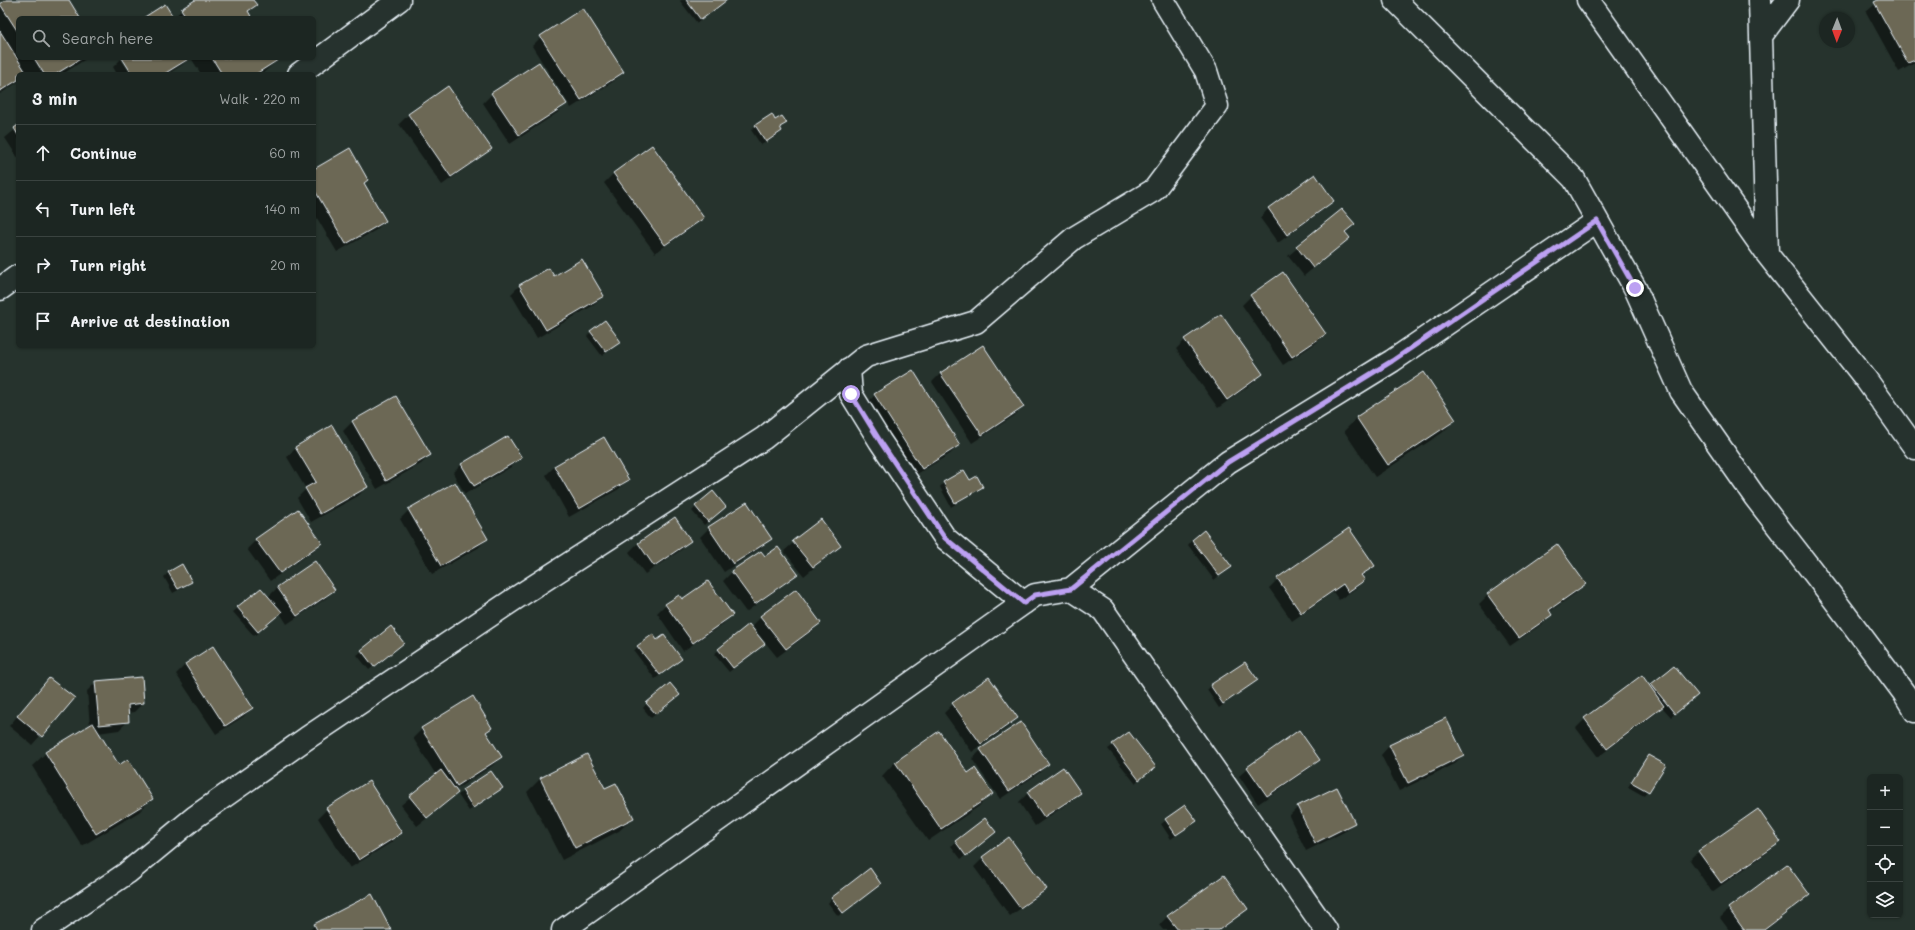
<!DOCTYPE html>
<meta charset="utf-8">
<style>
body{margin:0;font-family:Mali,sans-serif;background:#252e2a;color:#f1f3f6}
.controls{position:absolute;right:12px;bottom:12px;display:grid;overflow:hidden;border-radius:6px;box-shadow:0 1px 3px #0004}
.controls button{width:36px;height:36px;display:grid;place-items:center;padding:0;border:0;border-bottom:1px solid #3a4340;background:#1c2622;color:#f1f3f6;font:20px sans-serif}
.compass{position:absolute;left:1819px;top:12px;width:36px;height:36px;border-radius:50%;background:#1c2622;box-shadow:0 1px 3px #0004;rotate:181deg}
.stop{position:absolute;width:12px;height:12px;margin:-9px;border:3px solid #bca0f2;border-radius:50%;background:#fff}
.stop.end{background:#bca0f2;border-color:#fff;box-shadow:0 1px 4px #0008}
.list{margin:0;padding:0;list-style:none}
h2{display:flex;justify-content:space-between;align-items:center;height:52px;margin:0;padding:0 16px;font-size:17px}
h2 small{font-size:13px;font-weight:400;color:#a0a5a5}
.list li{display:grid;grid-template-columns:26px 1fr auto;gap:12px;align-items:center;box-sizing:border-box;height:56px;padding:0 16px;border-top:1px solid #3a4340}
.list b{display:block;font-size:15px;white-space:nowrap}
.list em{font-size:13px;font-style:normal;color:#a0a5a5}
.icon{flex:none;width:22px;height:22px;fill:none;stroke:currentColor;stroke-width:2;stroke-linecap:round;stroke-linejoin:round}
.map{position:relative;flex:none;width:1915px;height:930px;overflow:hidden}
.search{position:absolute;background:#1c2622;box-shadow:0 1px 3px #0004;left:16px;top:16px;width:300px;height:44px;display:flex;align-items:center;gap:10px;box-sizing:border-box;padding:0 14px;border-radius:6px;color:#a0a5a5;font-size:15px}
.panel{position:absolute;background:#1c2622;box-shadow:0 1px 3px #0004;left:16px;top:72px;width:300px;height:276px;border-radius:6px}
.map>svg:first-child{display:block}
</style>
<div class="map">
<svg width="1915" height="930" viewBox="0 0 1915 930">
<rect width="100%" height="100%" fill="#26332d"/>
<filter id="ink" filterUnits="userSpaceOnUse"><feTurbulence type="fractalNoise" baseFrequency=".025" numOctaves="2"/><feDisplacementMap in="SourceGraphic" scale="8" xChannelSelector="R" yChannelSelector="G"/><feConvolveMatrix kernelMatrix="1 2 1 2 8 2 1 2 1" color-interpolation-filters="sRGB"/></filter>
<g filter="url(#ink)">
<path fill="#0007" d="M8 0H68L79 18H18V58H87L63 74H18V82L0 94V5Z
M197 0H252L255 5 248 13 251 18H173L182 10Z
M681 0H726L697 23 680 1Z
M1880 0H1915V63L1899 72 1866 12Z
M541 37 623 72 614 81 571 108 532 46Z
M122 58H189L182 65 168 74H133Z
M191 58H280L262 74H201Z
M121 59 131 74H117L113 67Z
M539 63 566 104 557 113 510 144 483 103 492 94Z
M448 88 490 149 481 157 442 185 399 124 408 115Z
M775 122 785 123 779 128 781 131 777 136 761 145 751 130 756 125Z
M18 127V158L5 138Z
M652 146 703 218 694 226 655 253 604 183 613 174Z
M314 170 363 184 385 221 376 230 337 252 314 213Z
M1315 176 1333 200 1324 209 1278 243 1260 218 1268 209Z
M1342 210 1354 224 1345 233 1349 238 1304 276 1288 256Z
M553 277 603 296 594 305 537 338 511 294 520 285Z
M1251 296 1325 334 1316 343 1283 365 1242 305Z
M591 332 620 341 602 356 587 336Z
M1185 340 1262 374 1253 383 1218 408 1176 349Z
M941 373 1023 407 1014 416 972 443 932 382Z
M875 395 959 445 950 454 912 477 866 404Z
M396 397 430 455 421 464 377 489 343 431 352 422Z
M1357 418 1455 420 1442 433 1375 477 1344 431Z
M296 448 367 487 358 496 311 522 297 498 306 489 287 457Z
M520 458 511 467 465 494 453 473 462 464Z
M554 467 627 480 619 489 569 517 546 475Z
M970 481 982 487 951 507 940 487 944 482Z
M455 483 487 539 478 548 432 574 400 519 409 510Z
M696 507 720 511 704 525 692 511Z
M674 519 689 541 681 550 645 574 629 552 638 543Z
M820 520 840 546 804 576 784 551Z
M709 528 770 538 762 547 724 572 700 537Z
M1349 530 1373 565 1361 577 1364 580 1355 589 1339 600 1333 592 1292 621 1269 588 1278 579Z
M256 540 321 543 312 552 270 581 247 549Z
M1192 540 1226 571 1214 580 1188 545Z
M1557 545 1584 584 1576 593 1549 612 1551 615 1542 624 1510 646 1479 604 1488 595Z
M764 557 796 573 787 582 746 612 723 581 732 572Z
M169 572 191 582 186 586 173 593 164 577Z
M277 588 334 590 325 599 287 624 280 613 254 636 233 612 261 589 268 597Z
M682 601 731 615 723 624 683 651 657 613 666 604Z
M761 617 820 623 811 632 777 657 752 626Z
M749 625 759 648 729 672 714 654Z
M391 628 398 647 369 670 357 655Z
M657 642 681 659 655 679 634 651 638 646Z
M213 648 252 708 243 717 216 734 176 674 185 665Z
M989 679 1017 718 1008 727 972 752 944 713 953 704Z
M1257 680 1219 708 1207 690 1211 686Z
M96 682 143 703 134 712 127 713 128 721 119 730 98 733 118 766 152 799 139 812 82 846 32 766 46 753 90 726 87 691Z
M1652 685 1692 700 1671 717 1662 707 1654 715 1598 757 1576 728 1585 719Z
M41 688 73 699 32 745 9 726Z
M472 698 491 727 486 733 501 757 492 766 455 790 457 793 448 802 417 826 401 805 436 775 413 738 422 729Z
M674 699 651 718 643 708 647 703Z
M1445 719 1463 755 1454 764 1399 791 1381 755 1389 746Z
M939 733 968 774 991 794 978 807 928 841 882 776 895 762Z
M1129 733 1154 767 1135 783 1108 749Z
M981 750 1048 764 1039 773 1000 799 972 759Z
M586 756 604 789 633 818 619 831 562 860 527 792 540 779Z
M1648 756 1664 765 1644 796 1628 787Z
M1319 759 1310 768 1258 804 1239 776 1248 768Z
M491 772 502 788 469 811 458 795Z
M1079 792 1071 801 1035 826 1019 802 1028 793Z
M1185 806 1191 825 1171 839 1161 824Z
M1298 807 1353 823 1344 832 1306 851 1289 816Z
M327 809 401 833 392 842 350 868 318 818Z
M985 819 991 836 961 859 951 846Z
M1779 842 1770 851 1712 892 1690 860 1699 851Z
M983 858 1045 888 1037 897 1010 916 974 867Z
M876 888 838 916 828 903 832 898Z
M1809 895 1766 930H1729L1720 918 1729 909Z
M1247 908 1221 930H1163L1159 925 1168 916Z
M315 925 389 930H310Z"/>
<path fill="#6c6754" stroke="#e8f1f8" d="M6 0H69L80 18H18V32L0 4Z
M195 0H253L257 5 248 11 252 18H187L181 9Z
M686 0H727L701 20Z
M1878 0H1915V60L1908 63 1874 2Z
M165 4 174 18H143Z
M583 8 624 72 581 100 540 36Z
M0 31 27 74H18V80L0 91Z
M34 58H82L56 74H44Z
M122 58H190L164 74H132Z
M212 58H281L256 74H222Z
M539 62 567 104 519 135 491 93Z
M448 86 492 149 451 177 408 114Z
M772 114 775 120 782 116 787 123 780 127 782 131 766 142 755 125Z
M18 125V135L14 128Z
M652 145 704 218 665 245 613 173Z
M350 148 368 180 364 183 386 221 346 244 314 189V169Z
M1315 174 1334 201 1287 235 1268 208Z
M1342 209 1355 224 1345 232 1350 238 1313 268 1296 246Z
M582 259 604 296 546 330 519 285 549 268 554 276Z
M1283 272 1326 334 1292 357 1250 295Z
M1221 314 1263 374 1227 400 1184 339Z
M605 320 621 342 606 352 590 331Z
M983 345 1024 407 982 435 940 373Z
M913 370 960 445 922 469 874 394Z
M1424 372 1456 420 1388 465 1356 417Z
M396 396 431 455 386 481 352 421Z
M332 425 368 487 320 514 305 488 316 482 295 447Z
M508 436 522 458 474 486 461 464Z
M604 437 629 480 579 509 554 466Z
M964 470 970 480 977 476 983 487 955 503 943 482Z
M455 482 488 539 441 566 408 509Z
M713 491 726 507 708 522 695 506Z
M747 502 772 539 733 564 708 527Z
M298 509 322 543 280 573 255 539Z
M675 517 691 541 654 566 638 543Z
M821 519 841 546 813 567 792 541Z
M1349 528 1375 566 1361 575 1365 580 1348 592 1343 584 1301 613 1277 578Z
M1204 530 1232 567 1219 576 1192 540Z
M1557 544 1586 584 1549 610 1552 615 1519 638 1487 594Z
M778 547 798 574 755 604 731 571 761 551 765 556Z
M315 561 335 590 297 616 277 587Z
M182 564 192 582 178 589 168 572Z
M708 581 733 615 693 643 665 604 679 595 682 599Z
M261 588 282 612 258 632 237 607Z
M796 589 821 623 786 649 760 616Z
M749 624 765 644 733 668 718 649Z
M391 626 404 643 374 667 361 650Z
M653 634 657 640 664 635 682 659 660 675 637 646Z
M213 646 253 708 225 726 185 664Z
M1245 662 1258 680 1223 704 1210 685Z
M1674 666 1698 695 1675 714 1651 684Z
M1642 675 1664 706 1607 749 1584 718Z
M142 677 144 703 128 705 129 722 99 725 95 681Z
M989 677 1018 718 981 744 952 703Z
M49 678 75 698 42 737 17 716Z
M670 683 680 695 656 714 646 703Z
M473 696 492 728 486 732 502 757 457 786 421 728Z
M1446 718 1464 755 1408 783 1389 745Z
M1021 722 1049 764 1009 791 980 749Z
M93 723 119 765 128 759 153 799 96 834 45 752Z
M1299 730 1320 760 1267 796 1247 767Z
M939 731 968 773 975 768 993 794 941 829 895 762Z
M1129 732 1156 767 1139 780 1112 744Z
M587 754 605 788 616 783 634 818 575 848 540 778Z
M1648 755 1666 765 1649 792 1631 782Z
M1063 767 1081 793 1044 817 1027 792Z
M441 770 458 793 427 818 409 796Z
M491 771 503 788 473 808 462 790Z
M369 781 402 833 359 860 326 808Z
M1337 787 1355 823 1315 843 1297 806Z
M1185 805 1197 821 1176 835 1165 819Z
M1758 809 1781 842 1721 883 1698 851Z
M985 818 996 832 966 856 955 841Z
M1009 837 1047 889 1020 908 982 857Z
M1787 864 1810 895 1764 930H1744L1728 908Z
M870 868 881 884 843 913 831 898Z
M1224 875 1248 909 1219 930H1178L1167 916Z
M372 894 391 930H317L314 924Z"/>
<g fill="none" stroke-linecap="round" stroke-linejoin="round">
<g stroke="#e8f1f8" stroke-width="25">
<path id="street" d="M1395 0 1574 179 1635 288 1681 391 1755 497 1830 594 1904 693 1915 711
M1588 0 1767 254 1865 378 1915 448
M1760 0 1767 254
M1761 36 1788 0
M299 74 399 0
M0 289 18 276
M849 369 851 394 880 441 945 538 1024 603
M1071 589 1103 610 1326 930
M43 930 127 873 195 817 307 738 516 598 764 438 866 356 976 322 1074 238 1154 190 1217 106 1206 71 1163 0
M563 930 1035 595 1071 589 1228 462 1392 361 1597 221"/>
</g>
<use href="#street" stroke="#26332d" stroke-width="22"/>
</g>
</g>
<g fill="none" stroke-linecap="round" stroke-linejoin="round" filter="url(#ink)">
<path stroke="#bca0f2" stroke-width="5" d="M851 394 880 441 945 538 1024 603 1035 595 1071 589 1228 462 1392 361 1597 221 1635 288"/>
</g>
</svg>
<div class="controls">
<button>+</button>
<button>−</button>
<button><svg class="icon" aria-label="locate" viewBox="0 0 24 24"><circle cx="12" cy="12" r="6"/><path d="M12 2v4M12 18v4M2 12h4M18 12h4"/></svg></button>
<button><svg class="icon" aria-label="layers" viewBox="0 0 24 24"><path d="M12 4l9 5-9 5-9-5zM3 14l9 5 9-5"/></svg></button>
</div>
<svg class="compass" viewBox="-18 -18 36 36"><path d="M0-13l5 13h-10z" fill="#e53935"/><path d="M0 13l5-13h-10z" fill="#a0a5a5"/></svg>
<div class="stop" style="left:851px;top:394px"></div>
<div class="stop end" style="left:1635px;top:288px"></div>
<div class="search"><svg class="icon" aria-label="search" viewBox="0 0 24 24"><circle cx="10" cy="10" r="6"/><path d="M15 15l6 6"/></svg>Search here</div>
<section class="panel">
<h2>3 min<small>Walk · 220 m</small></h2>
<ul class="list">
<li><svg class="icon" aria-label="ahead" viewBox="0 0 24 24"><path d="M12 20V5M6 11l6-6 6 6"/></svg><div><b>Continue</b></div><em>60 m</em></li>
<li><svg class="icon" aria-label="left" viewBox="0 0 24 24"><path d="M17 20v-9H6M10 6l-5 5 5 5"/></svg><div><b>Turn left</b></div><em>140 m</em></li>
<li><svg class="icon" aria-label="right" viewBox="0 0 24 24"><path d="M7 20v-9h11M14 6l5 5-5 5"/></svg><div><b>Turn right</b></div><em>20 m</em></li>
<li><svg class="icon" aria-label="arrive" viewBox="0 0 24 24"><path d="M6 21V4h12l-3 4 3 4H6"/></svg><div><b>Arrive at destination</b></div></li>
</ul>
</section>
</div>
